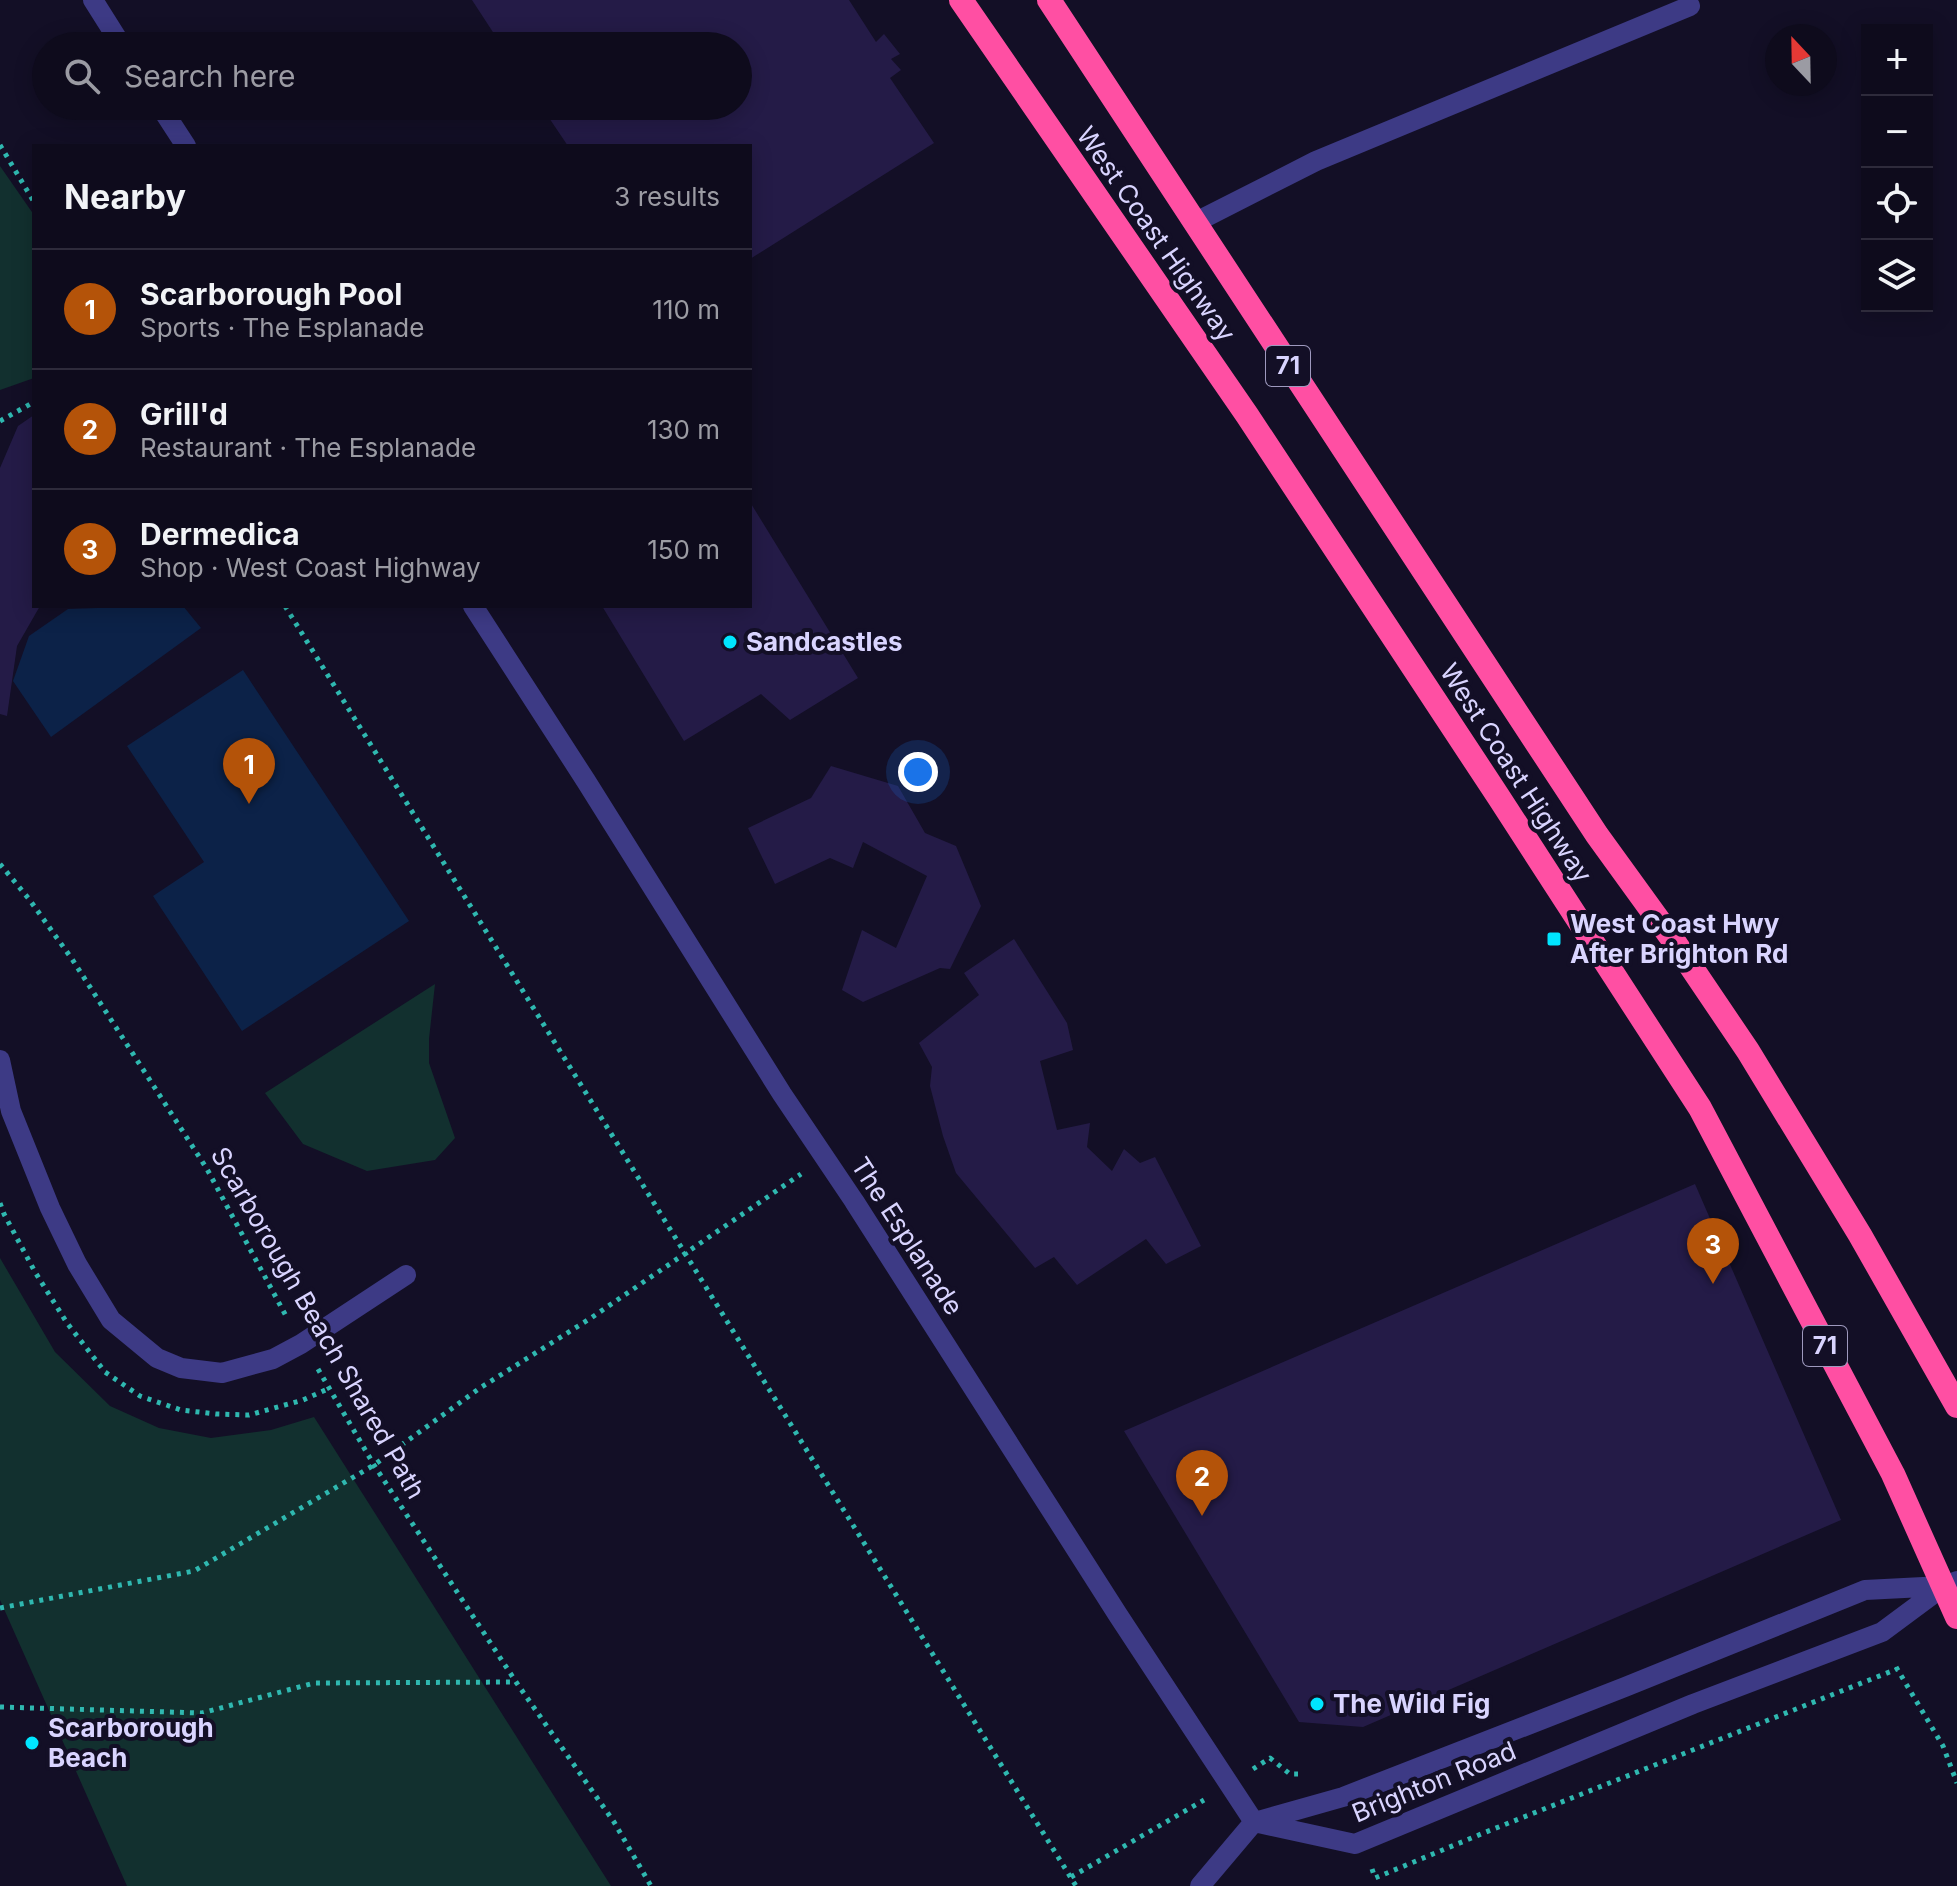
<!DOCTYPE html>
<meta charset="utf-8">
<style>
body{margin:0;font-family:Inter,sans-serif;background:#1c1929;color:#f1f3f6}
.controls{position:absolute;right:24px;top:24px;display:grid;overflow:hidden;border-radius:0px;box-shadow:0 4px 20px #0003}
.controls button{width:72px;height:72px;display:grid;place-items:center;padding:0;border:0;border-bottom:2px solid #2e2b3b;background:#0e0b1c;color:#f1f3f6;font:40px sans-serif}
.compass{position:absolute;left:1765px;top:24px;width:72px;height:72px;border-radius:50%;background:#0e0b1c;box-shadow:0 4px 20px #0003;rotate:338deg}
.you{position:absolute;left:918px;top:772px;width:28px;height:28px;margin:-20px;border:6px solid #fff;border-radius:50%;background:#1a73e8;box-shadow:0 0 0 12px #1a73e833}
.badge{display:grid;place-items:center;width:52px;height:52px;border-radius:50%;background:#b45309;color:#fff;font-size:26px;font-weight:700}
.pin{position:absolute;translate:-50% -66px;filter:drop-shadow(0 2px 4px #0008)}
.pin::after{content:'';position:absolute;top:42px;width:28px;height:24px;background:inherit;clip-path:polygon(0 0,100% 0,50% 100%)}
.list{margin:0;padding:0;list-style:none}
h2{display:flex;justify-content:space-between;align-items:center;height:104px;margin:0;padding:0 32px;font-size:34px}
h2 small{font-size:26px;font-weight:400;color:#9b9ba3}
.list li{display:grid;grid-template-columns:52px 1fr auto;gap:24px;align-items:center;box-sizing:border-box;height:120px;padding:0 32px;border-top:2px solid #2e2b3b}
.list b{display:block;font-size:30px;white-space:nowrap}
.list p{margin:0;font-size:26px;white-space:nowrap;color:#9b9ba3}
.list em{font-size:26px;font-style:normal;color:#9b9ba3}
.icon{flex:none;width:44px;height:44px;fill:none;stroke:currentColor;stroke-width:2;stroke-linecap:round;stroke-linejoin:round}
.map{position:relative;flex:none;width:1957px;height:1886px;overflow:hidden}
.search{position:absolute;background:#0e0b1c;box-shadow:0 4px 20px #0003;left:32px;top:32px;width:720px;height:88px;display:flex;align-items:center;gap:20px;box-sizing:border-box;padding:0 28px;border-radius:44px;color:#9b9ba3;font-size:30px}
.panel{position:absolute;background:#0e0b1c;box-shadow:0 4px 20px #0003;left:32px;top:144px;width:720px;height:464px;border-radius:0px}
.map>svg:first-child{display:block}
</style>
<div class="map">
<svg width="1957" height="1886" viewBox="0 0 1957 1886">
<rect width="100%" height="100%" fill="#130f26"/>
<path fill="#12302f" d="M0 166 34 215V378L0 390Z
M435 984 429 1039V1063L455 1138 435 1160 367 1171 303 1144 265 1093Z
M0 1258 55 1352 110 1406 159 1428 211 1438 271 1430 314 1417 611 1886H127L0 1600Z"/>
<path fill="#0c2248" d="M100 606H183L201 628 51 737 13 681 29 636 68 609 97 608Z
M243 670 409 921 242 1031 153 896 204 862 127 746Z"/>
<path fill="#241b47" d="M472 0H849L876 42 884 34 900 54 891 59 901 70 890 78 934 143 750 259V146H568L541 106H738V46H502Z
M34 415V606H40L17 646 7 716 0 714V468L18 426Z
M750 502 858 678 790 720 761 694 684 741 602 606H750Z
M831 766 898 786 925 833 956 846 981 906 950 969 940 968 863 1002 842 990 862 930 896 948 927 876 863 842 853 868 830 858 775 884 748 828 811 798Z
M1014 939 1067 1023 1073 1050 1040 1061 1057 1130 1090 1123 1087 1147 1112 1171 1124 1149 1140 1163 1155 1157 1201 1246 1166 1264 1146 1239 1077 1285 1054 1257 1035 1268 956 1173 943 1136 930 1086 932 1067 919 1043 979 995 964 973Z
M1695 1184 1841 1520 1363 1727 1299 1722 1124 1431Z"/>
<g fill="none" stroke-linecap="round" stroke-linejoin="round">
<path stroke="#2fb8b0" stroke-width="5" stroke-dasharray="4 6" stroke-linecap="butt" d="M0 145 34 202
M0 421 34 402
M285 606 1076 1886
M0 864 29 899 72 959 207 1169 286 1316
M0 1203 4 1214 35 1272 67 1323 105 1372 140 1396 181 1410 216 1414 249 1415 303 1400 330 1388
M318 1369 374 1465 516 1682 614 1822 651 1886
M0 1608 194 1571 374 1465 480 1388 591 1318 801 1174
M1896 1667 1943 1746 1957 1783
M0 1707 202 1713 314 1683 515 1682
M1253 1769 1270 1758 1290 1774H1298
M1372 1869 1375 1878 1486 1832 1897 1669
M1071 1877 1204 1800"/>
<path stroke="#3d3a85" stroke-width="20" d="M93 0 122 46
M160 106 186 146
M1194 223 1316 161 1690 6
M473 606 586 781 782 1094 854 1201 1118 1615 1254 1822 1200 1886
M0 1060 11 1111 50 1208 77 1264 111 1320 157 1358 181 1368 222 1373 273 1359 301 1344 406 1275
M1258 1821 1343 1797 1625 1687 1865 1590 1943 1586
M1254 1822 1355 1844 1693 1704 1882 1632 1944 1586 1957 1581"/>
<path stroke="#ff4fa3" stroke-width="24" d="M961 0 1247 415 1498 796 1700 1108 1893 1474 1957 1617
M1049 0 1597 835 1673 940 1748 1051 1860 1235 1957 1406"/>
</g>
<g fill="#00e5ff" stroke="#130f26" stroke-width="3">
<circle cx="730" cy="642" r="8"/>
<rect x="1546" y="931" width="16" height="16" rx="4"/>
<circle cx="1317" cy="1704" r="8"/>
<circle cx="32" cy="1743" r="8"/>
</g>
<g text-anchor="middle" stroke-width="8" stroke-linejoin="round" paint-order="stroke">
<g fill="#130f26" stroke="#9e99be" stroke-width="2">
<rect x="1266" y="346" width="44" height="40" rx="6"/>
<rect x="1803" y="1326" width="44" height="40" rx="6"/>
</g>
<g font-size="24" font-weight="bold" fill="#d9d4ff">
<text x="1288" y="374">71</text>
<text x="1825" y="1354">71</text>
</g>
<g font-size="26" fill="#d9d4ff" stroke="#130f26">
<text transform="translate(1156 234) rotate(55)" y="9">West Coast Highway</text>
<text transform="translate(1516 773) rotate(57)" y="9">West Coast Highway</text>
<text transform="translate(907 1236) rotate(57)" y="9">The Esplanade</text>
<text transform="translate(318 1323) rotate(60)" y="9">Scarborough Beach Shared Path</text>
<text transform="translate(1434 1782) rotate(-22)" y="9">Brighton Road</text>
</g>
<g font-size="26" font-weight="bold" fill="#d9d4ff" stroke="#130f26" text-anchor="start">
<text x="746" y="651">Sandcastles</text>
<text x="1570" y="933">West Coast Hwy<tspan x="1570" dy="30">After Brighton Rd</tspan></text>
<text x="1333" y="1713">The Wild Fig</text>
<text x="48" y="1737">Scarborough<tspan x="48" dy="30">Beach</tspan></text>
</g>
</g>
</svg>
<div class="controls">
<button>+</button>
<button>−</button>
<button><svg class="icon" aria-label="locate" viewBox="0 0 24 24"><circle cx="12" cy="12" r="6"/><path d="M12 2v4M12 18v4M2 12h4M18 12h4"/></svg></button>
<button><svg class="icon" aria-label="layers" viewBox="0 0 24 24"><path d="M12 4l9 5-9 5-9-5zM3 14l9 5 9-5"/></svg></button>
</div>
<svg class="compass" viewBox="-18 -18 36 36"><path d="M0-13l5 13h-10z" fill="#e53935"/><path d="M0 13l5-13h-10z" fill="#9b9ba3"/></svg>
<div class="you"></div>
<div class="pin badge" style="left:249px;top:804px">1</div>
<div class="pin badge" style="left:1202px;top:1516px">2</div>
<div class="pin badge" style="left:1713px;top:1284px">3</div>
<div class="search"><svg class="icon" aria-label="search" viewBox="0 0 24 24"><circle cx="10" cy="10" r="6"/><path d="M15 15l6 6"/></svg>Search here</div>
<section class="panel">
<h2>Nearby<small>3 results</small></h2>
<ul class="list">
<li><span class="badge">1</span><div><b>Scarborough Pool</b><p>Sports · The Esplanade</p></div><em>110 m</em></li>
<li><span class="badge">2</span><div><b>Grill'd</b><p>Restaurant · The Esplanade</p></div><em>130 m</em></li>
<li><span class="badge">3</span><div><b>Dermedica</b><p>Shop · West Coast Highway</p></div><em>150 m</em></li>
</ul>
</section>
</div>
